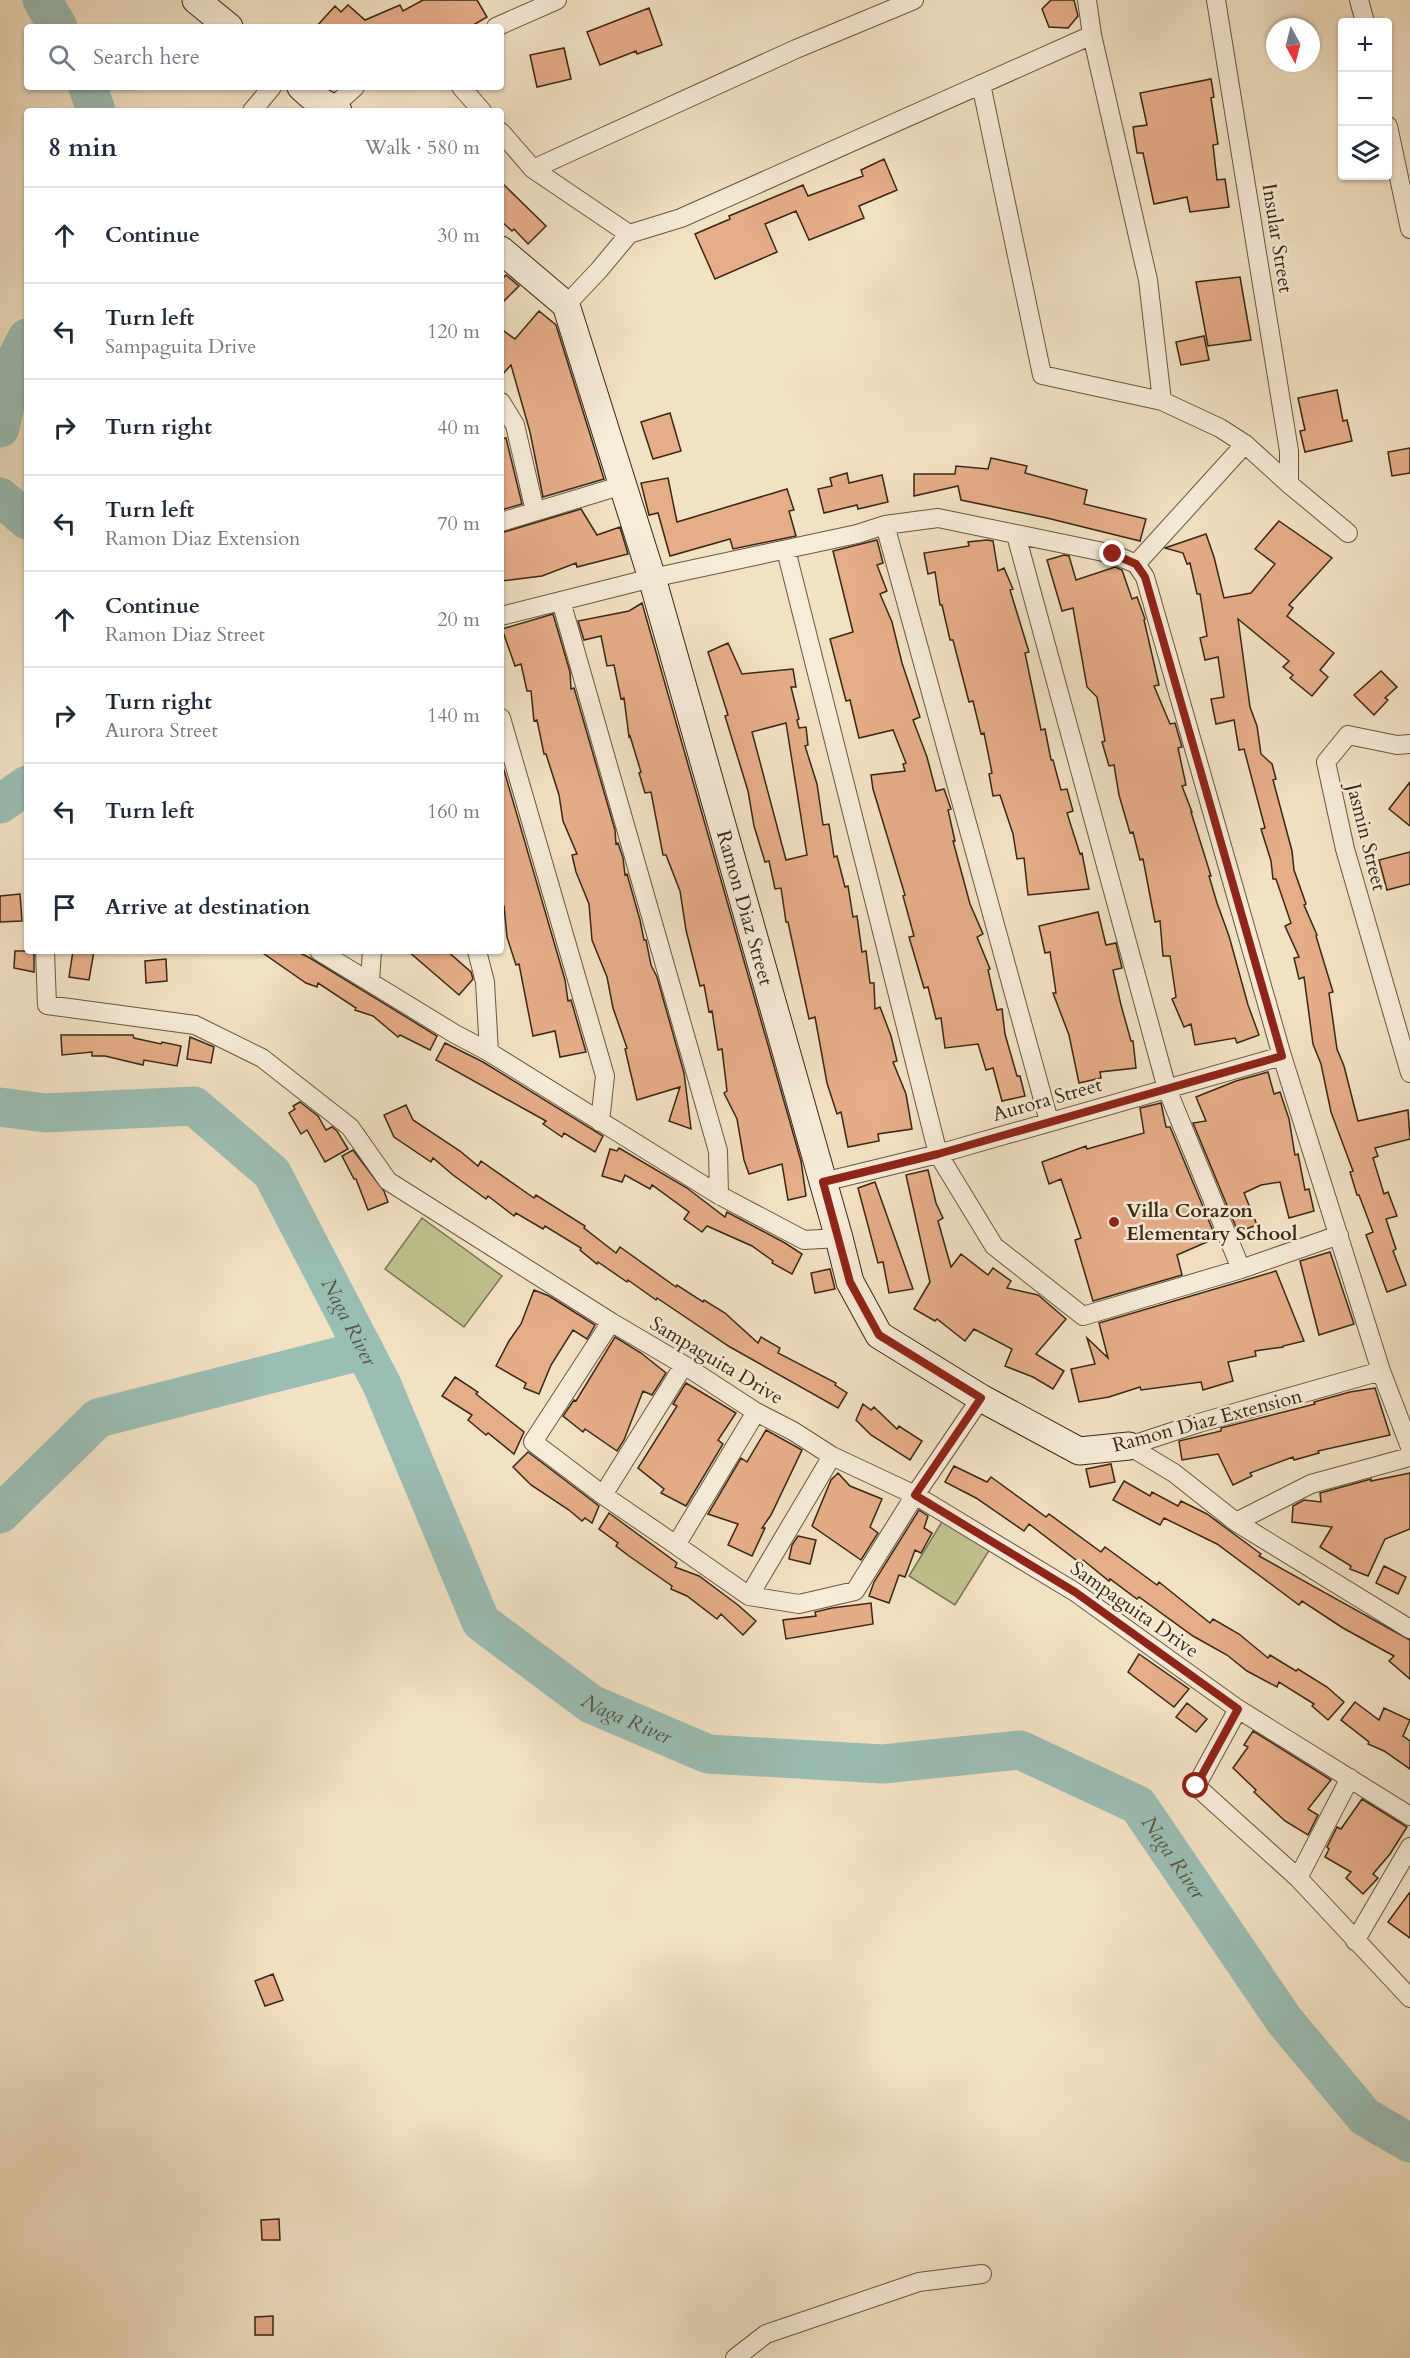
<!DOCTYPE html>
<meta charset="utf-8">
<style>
body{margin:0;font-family:Cardo,serif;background:#f2f2f3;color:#1f2937}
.controls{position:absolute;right:18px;top:18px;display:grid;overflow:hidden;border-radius:6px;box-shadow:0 2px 4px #0004}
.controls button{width:54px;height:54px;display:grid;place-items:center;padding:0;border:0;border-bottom:2px solid #e0e1e3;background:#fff;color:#1f2937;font:30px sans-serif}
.compass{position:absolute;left:1266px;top:18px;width:54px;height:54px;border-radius:50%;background:#fff;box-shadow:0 2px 4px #0004;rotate:173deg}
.stop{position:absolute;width:18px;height:18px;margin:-14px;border:4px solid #8f2418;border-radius:50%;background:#fff}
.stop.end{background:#8f2418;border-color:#fff;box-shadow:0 2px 6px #0008}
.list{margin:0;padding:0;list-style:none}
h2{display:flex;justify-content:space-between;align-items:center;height:78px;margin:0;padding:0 24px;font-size:26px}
h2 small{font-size:20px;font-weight:400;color:#747a83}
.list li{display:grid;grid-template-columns:39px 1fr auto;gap:18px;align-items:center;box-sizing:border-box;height:96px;padding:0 24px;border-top:2px solid #e0e1e3}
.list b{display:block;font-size:22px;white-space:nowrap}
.list p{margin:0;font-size:20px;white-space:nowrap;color:#747a83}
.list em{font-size:20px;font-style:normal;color:#747a83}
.icon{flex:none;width:33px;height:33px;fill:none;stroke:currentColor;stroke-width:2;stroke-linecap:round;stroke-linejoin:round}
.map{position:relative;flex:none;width:1410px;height:2358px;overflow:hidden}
.search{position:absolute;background:#fff;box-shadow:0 2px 4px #0004;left:24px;top:24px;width:480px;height:66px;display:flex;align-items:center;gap:15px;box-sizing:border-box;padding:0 21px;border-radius:6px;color:#747a83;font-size:22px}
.panel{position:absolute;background:#fff;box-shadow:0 2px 4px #0004;left:24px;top:108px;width:480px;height:846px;border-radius:6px}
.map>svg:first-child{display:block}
</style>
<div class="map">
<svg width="1410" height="2358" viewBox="0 0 1410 2358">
<rect width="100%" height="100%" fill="#f2e2c4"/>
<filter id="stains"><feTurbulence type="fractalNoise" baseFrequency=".00333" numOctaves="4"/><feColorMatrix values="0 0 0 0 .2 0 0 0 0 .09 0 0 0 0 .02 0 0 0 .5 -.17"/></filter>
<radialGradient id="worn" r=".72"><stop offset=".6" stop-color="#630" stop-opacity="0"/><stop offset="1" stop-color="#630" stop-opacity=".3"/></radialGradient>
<path fill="#c0c290" stroke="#7c7452" stroke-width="1.5" d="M422 1218 502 1276 464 1327 385 1269Z
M943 1520 990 1549 955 1605 909 1576Z"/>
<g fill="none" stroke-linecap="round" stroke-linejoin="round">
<g stroke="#9bbeb4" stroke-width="39">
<path d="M42 0 58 27"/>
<path d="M88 87 96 111"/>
<path d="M0 428 14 364 27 338"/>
<path d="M0 497 27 520"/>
<path d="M0 804 27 785"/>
<path id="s1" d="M0 1107 45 1113 194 1106 272 1173 382 1385 481 1622 591 1704 708 1754 883 1764 1020 1750 1138 1805 1284 2020 1365 2117 1410 2143"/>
<path d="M0 1514 98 1418 364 1350"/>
</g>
</g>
<path fill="#e6ad89" stroke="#382713" stroke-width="1.5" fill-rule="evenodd" d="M423 0H477L487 17 470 27H316L335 6 341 12 348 5 365 20 400 5 403 11Z
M1051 0H1074L1078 16 1068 28 1049 27 1042 9Z
M649 8 662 45 637 54 636 51 600 65 587 32Z
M564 48 571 79 537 87 530 55Z
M1211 79 1214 97 1211 98 1218 144 1213 145 1217 180 1225 179 1229 207 1190 212 1187 197 1154 204 1143 153H1137L1133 127 1147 125 1140 93Z
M884 159 897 190 859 206 864 218 809 240 796 211 765 224 777 252 715 279 695 234 730 219 729 216 803 185 808 196 863 176 861 170Z
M501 182 546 226 528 244 514 229 512 231 501 221Z
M506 275 519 286 501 304V280Z
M1240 277 1251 340 1208 346 1196 282Z
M539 311 556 325 604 479 543 497 530 432 511 365 501 376V329L515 339Z
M1204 336 1209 360 1181 365 1176 342Z
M1337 390 1343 421 1347 420 1352 441 1305 452 1300 431 1305 430 1298 398Z
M670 413 681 451 653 459 641 422Z
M506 438 522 504 501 510V439Z
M1410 448V473L1392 476 1388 452Z
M991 458 1027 466 1025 473 1087 490 1084 504 1146 519 1140 541 1047 518 961 500 958 486 914 496V474H955L956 466 988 469Z
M847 473 849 483 882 475 888 502 858 509 857 505 824 513 818 489 832 486 830 478Z
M668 478 677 522 787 489 794 510 789 511 796 536 733 549 730 539 670 556 658 513 649 515 641 483Z
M581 509 597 535 620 527 628 554 577 567 576 563 542 576 501 581V533Z
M1279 521 1332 558 1289 605 1293 608 1287 616 1334 653 1320 670 1328 677 1312 696 1290 678 1293 675 1283 667 1289 661 1238 619 1250 707 1257 726 1261 754 1272 764 1276 779 1273 780 1292 851 1294 870 1306 904 1304 905 1317 935 1316 936 1333 992 1329 993 1337 1049 1344 1066 1358 1121 1408 1110 1410 1139 1375 1148 1378 1156 1373 1158 1384 1194 1388 1192 1397 1216 1386 1219 1396 1249 1393 1251 1406 1285 1387 1292 1366 1235 1373 1232 1359 1195H1357L1350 1172 1353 1171 1331 1112 1321 1064 1313 1044 1304 977 1299 979 1294 958 1299 957 1285 926 1291 923 1276 879H1273L1271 861 1261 829 1265 828 1244 749 1239 750 1234 720 1216 724 1211 699 1224 697 1218 657 1205 660 1200 638 1207 636 1200 594H1197L1190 563 1187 564 1183 553 1165 548 1206 534 1214 557 1224 598 1251 593 1275 564 1255 549Z
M877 540 883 563 877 565 887 591 880 594 892 622 902 663 920 717 913 720 927 757 936 791 944 789 951 809 948 810 955 841H953L970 904 983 934 977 937 990 969 988 970 997 1010 1002 1009 1005 1034 1017 1076H1020L1025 1096 1002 1101 993 1068 986 1070 978 1044 945 1048 941 1018 936 1019 928 987 924 988 909 937 914 936 903 896 905 895 873 789 871 775 905 771 903 764 906 763 893 730 859 738 850 700 846 701 830 639 853 632 833 551Z
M987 540 993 541 998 571 1004 568 1013 589 1010 590 1029 652 1025 653 1041 730 1045 729 1051 760H1053L1061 790 1067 789 1073 811 1067 813 1080 854 1082 853 1089 889 1028 895 1024 858 1017 859 1013 834 1000 795 993 796 989 774 992 773 984 733 981 734 973 701 969 702 953 640H950L942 605H940L935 572 928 574 924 553 969 546 968 542Z
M1064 555 1069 556 1076 580 1115 567 1122 570 1132 599 1137 597 1145 619 1144 620 1159 685 1154 686 1170 724 1175 723 1182 747 1178 748 1186 785 1182 786 1192 812H1191L1211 876H1209L1217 903 1229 936 1248 1005 1259 1035 1237 1043 1235 1038 1195 1045 1191 1024 1184 1027 1172 999 1176 997 1170 956H1163L1160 921 1155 922 1143 859 1140 860 1133 832 1130 833 1119 795 1114 765 1109 766 1102 742 1105 741 1097 697 1087 687 1073 608 1062 611 1047 560Z
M642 603 801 1161 806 1196 788 1200 782 1164 749 1174 744 1160 737 1119 724 1093 727 1091 722 1049 718 1050 712 1011 709 1012 704 985 700 986 686 930 680 891 666 855H663L651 792 645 793 639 773 641 772 630 736 629 737 624 698 621 699 614 665 607 666 601 636 584 640 578 621 629 611Z
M553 614 570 672 571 689 574 688 615 830 616 844 618 843 623 858 625 875 627 874 640 920 644 940H646L651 965 657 977 684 1073 691 1129 669 1121 680 1087 637 1100 625 1049 627 1048 613 1008 607 977 592 940 589 904 576 872 572 855 577 854 563 821 559 795 546 754H544L537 720 534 721 531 691H527L521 664 515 666 502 629Z
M728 643 742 674 793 669 796 687H791L799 719 797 720 799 728 806 727 808 745 805 746 817 784 823 825 829 824 834 857 837 856 845 887 848 886 853 917 857 916 862 952 866 951 870 983H874L875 1009 880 1007 891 1036 897 1061 893 1062 906 1094 912 1129 878 1134 879 1141 848 1147 841 1112 837 1114 827 1083 815 1017 809 1019 788 922H786L781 888 775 889 769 861 765 862 754 826 748 791 725 716 728 715 708 652ZM786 723 807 855 786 860 752 732Z
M1381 671 1397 687 1385 698 1388 700 1374 715 1354 695Z
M501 760 565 980 568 1001 571 1000 586 1052 560 1057 555 1031 533 1036 519 964 516 965 507 937 504 906H501Z
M1410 782V826L1389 809Z
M1410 852V884L1387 890 1379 860Z
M20 894 22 921 0 922V896Z
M1098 912 1106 945 1116 943 1122 968 1113 970 1121 1005 1131 1041H1133L1136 1068 1100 1072 1101 1078 1079 1083 1069 1035 1053 993H1056L1050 952 1045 953 1039 926Z
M15 951H34V972L14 968Z
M73 951H94L89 980 69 977Z
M260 951H296L310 958 437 1036 430 1050 400 1035 398 1037 373 1016 355 1010 356 1008 318 983 317 987 306 983Z
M408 951H447L471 972 473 979 459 995Z
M166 959 167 981 146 983 145 961Z
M61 1035H133L134 1038 161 1044 162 1042 181 1046 177 1066 144 1060 143 1065 105 1056H92V1052L62 1055Z
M190 1037 214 1047 211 1063 187 1059Z
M445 1043 483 1062 603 1136 595 1152 564 1133 562 1137 543 1124 546 1121 436 1060Z
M1268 1072 1274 1094 1280 1092 1289 1119 1295 1155 1298 1154 1305 1190 1309 1189 1314 1211 1289 1218 1280 1182 1261 1185 1244 1193 1257 1225 1238 1232 1193 1123 1206 1121 1196 1097 1236 1081Z
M300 1102 318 1116 326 1130 332 1127 337 1131 348 1149 325 1162 307 1130 301 1134 289 1113 295 1109 293 1106Z
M1161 1103 1166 1127H1170L1216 1238 1177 1255 1182 1275 1093 1301 1075 1240 1081 1238 1061 1179 1049 1184 1042 1162 1086 1146 1087 1149 1144 1133 1140 1108Z
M406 1105 413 1120 460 1151 478 1166 481 1161 534 1198 536 1195 585 1226 584 1228 616 1253 620 1247 676 1287 677 1285 703 1302 704 1300 725 1313 758 1343 761 1337 780 1348 778 1353 836 1383 835 1385 847 1393 838 1408 730 1347 657 1298 656 1300 628 1280 627 1282 598 1262 597 1264 580 1250 581 1248 545 1226 543 1229 516 1213 514 1216 488 1196 486 1199 453 1175 433 1158 431 1162 394 1137 384 1115Z
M619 1148 687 1188 725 1217 727 1212 785 1243 802 1254 792 1274 772 1263 773 1261 752 1246 707 1226 702 1232 684 1219 689 1212 652 1185 650 1189 625 1175 622 1182 602 1176 610 1149 617 1151Z
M353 1150 384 1191 388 1202 368 1210 356 1179H354L342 1156Z
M928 1170 936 1203 943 1218 938 1221 951 1267 961 1254 988 1275 993 1268 1011 1281 1007 1288 1038 1295 1066 1319 1036 1354 1064 1371 1053 1389 1033 1377 1005 1366 1012 1349 974 1329 965 1341 937 1319 935 1321 914 1309 930 1282 906 1175Z
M875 1182 913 1289 889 1293 883 1262 878 1263 858 1188Z
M1330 1252 1354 1324 1319 1335 1300 1261Z
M830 1269 835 1289 815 1293 811 1273Z
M1276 1271 1304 1341 1283 1346V1347L1255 1351 1256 1356 1228 1362 1233 1381 1203 1390 1201 1382 1141 1390 1140 1387 1109 1397 1079 1402 1071 1369 1095 1364 1087 1338 1108 1358 1099 1323Z
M534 1290 549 1296 595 1325 587 1339 573 1330 551 1365 539 1394 524 1388 526 1383 496 1366 509 1341 521 1324Z
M615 1337 641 1353 666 1373 652 1395 643 1391 624 1440 617 1451 585 1429 583 1432 563 1416 574 1400 576 1401Z
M455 1377 478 1392 476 1394 524 1432 514 1454 488 1433 486 1435 468 1420 472 1415 442 1396Z
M686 1383 736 1413 718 1440 723 1444 686 1506 661 1493 664 1489 638 1468 677 1406 673 1404Z
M1375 1388 1390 1435 1318 1451 1319 1453 1294 1460 1293 1457 1250 1473 1252 1476 1233 1485 1218 1454 1182 1460 1179 1441 1221 1431V1428L1315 1404 1314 1402 1350 1392Z
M863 1404 871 1410 874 1407 897 1429 899 1426 922 1441 910 1460 871 1435 856 1420Z
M766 1430 802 1450 771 1515 762 1528H765L752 1556 728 1545 738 1524 708 1514 741 1458 747 1462Z
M528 1452 599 1506 592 1523 585 1518 582 1521 569 1510 531 1485 513 1467Z
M1111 1464 1115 1482 1090 1487 1086 1469Z
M954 1466 987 1482 991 1477 1046 1517 1049 1514 1101 1552 1105 1547 1157 1585 1159 1582 1210 1623 1213 1619 1239 1634 1268 1658 1270 1655 1296 1671 1298 1669 1327 1687 1344 1702 1328 1720 1312 1706 1314 1704 1279 1682 1277 1687 1247 1671 1227 1655 1193 1636 1139 1597 1137 1599 1110 1579 1109 1581 1083 1560 1080 1563 1029 1524 1024 1531 976 1498 945 1482Z
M838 1473 850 1486 882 1499 870 1527 878 1533 861 1560 812 1526 831 1480Z
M1410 1473V1529L1385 1539 1368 1576 1350 1569 1351 1566 1320 1547 1332 1527 1292 1522 1293 1506 1304 1500 1321 1502 1320 1493 1371 1479V1481Z
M1124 1481 1150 1496 1152 1492 1178 1506 1181 1501 1207 1514 1261 1554 1259 1556 1410 1640V1679L1389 1661 1394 1656 1343 1628 1302 1601 1299 1605 1217 1544 1164 1518 1160 1525 1113 1500Z
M919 1510 928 1516 924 1528 932 1533 921 1553 915 1550 905 1577 899 1575 889 1603 869 1596 874 1582Z
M609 1513 677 1563 675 1567 699 1576 738 1605 756 1621 743 1635 721 1614 717 1619 687 1596 671 1589 672 1586 629 1556 616 1546 618 1543 599 1529Z
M798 1536 816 1540 810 1564 789 1559 792 1545Z
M1384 1566 1406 1577 1398 1594 1376 1583Z
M871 1603 873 1624 786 1639 783 1620 816 1616 815 1612 832 1608Z
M1139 1654 1189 1689 1174 1707 1128 1672Z
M1355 1702 1379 1720 1384 1708 1410 1720 1403 1736 1410 1741V1769L1384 1751 1368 1744 1369 1742 1341 1720Z
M1187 1703 1207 1719 1196 1732 1176 1717Z
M1253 1731 1331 1780 1308 1809 1318 1815 1308 1835 1285 1821 1254 1792 1256 1790 1233 1768 1248 1747 1244 1745Z
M1362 1799 1407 1827 1390 1854 1373 1874 1378 1878 1363 1894 1346 1878 1351 1872 1325 1857 1329 1849 1327 1847 1337 1827 1341 1829Z
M1410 1892V1938L1388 1922Z
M273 1974 283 2000 265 2006 255 1981Z
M279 2219 280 2240H262L261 2220Z
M273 2316V2335H255V2317Z"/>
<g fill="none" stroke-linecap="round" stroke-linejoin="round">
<g stroke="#66563f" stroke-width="20">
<path id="street" d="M1216 0 1289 451V484
M1359 0 1365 22
M496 27 557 0
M1092 35 1148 280 1162 401
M981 84 1042 375 1162 401 1220 428 1245 444 1289 484 1348 533
M461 87 482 111
M333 107 355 87
M252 111 272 87
M1388 126 1410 229
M501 132 533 169 629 234
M533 169 796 49 914 0
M566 305 599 270 629 234 681 218 1092 35 1087 0
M501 402 515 425 535 511
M501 522 623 485
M885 525 1049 1121
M1016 535 1167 1089 1241 1269
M786 550 938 1154 994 1246 1083 1316 1241 1269 1339 1235
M1136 564 1245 444
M561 601 718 1151 719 1195
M501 616 652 578 857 534 885 525 938 518 1113 554 1136 564 1145 577 1282 1056 1381 1371 1410 1447
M501 718 605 1076 600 1122
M1410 744 1397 745 1348 735 1326 762 1345 849 1410 1073
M45 951 47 1005 195 1025 262 1058 350 1127 388 1181 611 1322 684 1365 756 1412 793 1431 832 1456 915 1495 1075 1592 1238 1709 1410 1816
M319 951 455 1034 489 1052 719 1195 804 1240 839 1238
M477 951 485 982 489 1052
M370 981 372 951
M823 1182 938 1154 1282 1056
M611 1322 533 1442 603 1495 684 1365
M1129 1446 1174 1473 1236 1522 1410 1629
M1129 1446 1199 1423 1381 1371
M603 1495 676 1545 756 1412
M1236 1522 1311 1484 1410 1457
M676 1545 749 1596 799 1604 855 1591 915 1495 981 1398
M749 1596 832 1456
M1238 1709 1196 1786 1298 1878 1410 1998
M1298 1878 1350 1778
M1355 1941 1410 1847
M735 2358 766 2334 919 2282 982 2274"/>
</g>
<g stroke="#382713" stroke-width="29">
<g id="secondary">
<path d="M196 0 229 27"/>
<path d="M301 87 311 96 338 111"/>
<path id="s2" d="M501 250 566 305 652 578 839 1238 850 1282 879 1335 981 1398 1079 1451 1129 1446"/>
</g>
</g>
<use href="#street" stroke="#f7ecd9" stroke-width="18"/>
<use href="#secondary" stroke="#f7ecd9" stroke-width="27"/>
</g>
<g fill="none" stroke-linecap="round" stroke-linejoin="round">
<path stroke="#8f2418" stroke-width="8" d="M1113 554 1136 564 1145 577 1282 1056 938 1154 823 1182 850 1282 879 1335 981 1398 915 1495 1075 1592 1238 1709 1196 1786"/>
</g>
<circle fill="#8f2418" stroke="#f7ecd9" stroke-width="2" cx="1114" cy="1222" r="6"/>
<g text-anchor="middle" stroke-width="5" stroke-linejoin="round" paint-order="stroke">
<g font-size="20" fill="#382713" stroke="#f7ecd9">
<text transform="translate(1278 238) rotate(81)" y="7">Insular Street</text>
<text transform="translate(1367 837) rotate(76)" y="7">Jasmin Street</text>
<text dy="7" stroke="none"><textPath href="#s2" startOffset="714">Ramon Diaz Street</textPath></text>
<text transform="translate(1047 1099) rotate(-16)" y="7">Aurora Street</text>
<text transform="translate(717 1360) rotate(31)" y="7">Sampaguita Drive</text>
<text transform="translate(1207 1420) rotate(-15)" y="7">Ramon Diaz Extension</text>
<text transform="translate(1135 1609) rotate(35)" y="7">Sampaguita Drive</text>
</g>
<g font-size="20" font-weight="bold" fill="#382713" stroke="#f7ecd9" text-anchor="start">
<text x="1126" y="1217">Villa Corazon<tspan x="1126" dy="23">Elementary School</tspan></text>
</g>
<g font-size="21" font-style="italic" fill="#565443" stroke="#f7ecd9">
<text dy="7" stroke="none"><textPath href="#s1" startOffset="465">Naga River</textPath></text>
<text dy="7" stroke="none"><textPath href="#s1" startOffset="969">Naga River</textPath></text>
<text dy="7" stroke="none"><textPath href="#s1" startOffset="1564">Naga River</textPath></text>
</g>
</g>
<rect width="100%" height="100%" filter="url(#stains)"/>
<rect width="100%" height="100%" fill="url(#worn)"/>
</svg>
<div class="controls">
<button>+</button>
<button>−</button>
<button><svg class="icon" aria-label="layers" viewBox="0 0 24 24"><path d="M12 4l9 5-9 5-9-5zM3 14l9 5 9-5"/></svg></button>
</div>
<svg class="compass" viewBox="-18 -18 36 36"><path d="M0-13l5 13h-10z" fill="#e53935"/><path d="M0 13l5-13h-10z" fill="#747a83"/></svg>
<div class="stop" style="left:1196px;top:1786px"></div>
<div class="stop end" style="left:1113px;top:554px"></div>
<div class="search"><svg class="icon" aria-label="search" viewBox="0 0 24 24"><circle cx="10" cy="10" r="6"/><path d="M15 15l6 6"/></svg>Search here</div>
<section class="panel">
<h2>8 min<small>Walk · 580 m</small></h2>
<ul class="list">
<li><svg class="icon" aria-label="ahead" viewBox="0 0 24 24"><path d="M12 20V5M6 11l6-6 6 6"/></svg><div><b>Continue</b></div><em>30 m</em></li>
<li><svg class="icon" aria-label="left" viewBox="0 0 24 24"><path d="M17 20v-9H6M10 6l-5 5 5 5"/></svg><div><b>Turn left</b><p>Sampaguita Drive</p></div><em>120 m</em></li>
<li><svg class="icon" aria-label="right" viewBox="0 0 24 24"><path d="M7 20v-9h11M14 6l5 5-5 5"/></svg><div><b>Turn right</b></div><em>40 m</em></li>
<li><svg class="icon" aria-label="left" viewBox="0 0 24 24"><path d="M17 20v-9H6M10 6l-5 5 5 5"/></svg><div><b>Turn left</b><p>Ramon Diaz Extension</p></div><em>70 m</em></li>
<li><svg class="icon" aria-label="ahead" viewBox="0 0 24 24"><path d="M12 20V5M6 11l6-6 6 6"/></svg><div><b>Continue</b><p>Ramon Diaz Street</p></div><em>20 m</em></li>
<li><svg class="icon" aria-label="right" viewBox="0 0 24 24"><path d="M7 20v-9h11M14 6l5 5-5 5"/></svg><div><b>Turn right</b><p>Aurora Street</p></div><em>140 m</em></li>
<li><svg class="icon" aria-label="left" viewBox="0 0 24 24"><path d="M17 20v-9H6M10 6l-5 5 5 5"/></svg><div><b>Turn left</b></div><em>160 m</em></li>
<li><svg class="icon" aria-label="arrive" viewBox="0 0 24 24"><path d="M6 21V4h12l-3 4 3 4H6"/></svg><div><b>Arrive at destination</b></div></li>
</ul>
</section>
</div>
